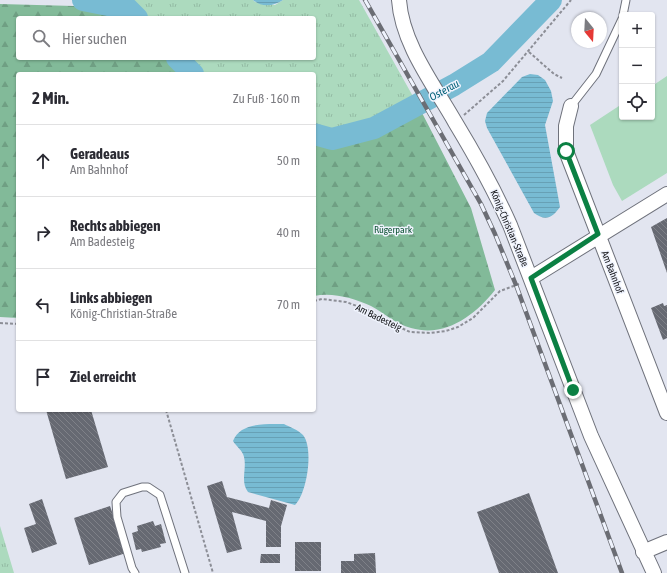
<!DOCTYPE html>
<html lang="de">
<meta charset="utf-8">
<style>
body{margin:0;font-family:"Asap Condensed",sans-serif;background:#f7f7f7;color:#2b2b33}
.controls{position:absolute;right:12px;top:12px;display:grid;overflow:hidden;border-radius:4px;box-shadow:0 1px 3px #0004}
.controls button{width:36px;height:36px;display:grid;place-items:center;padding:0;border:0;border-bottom:1px solid #e1e1e2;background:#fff;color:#2b2b33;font:20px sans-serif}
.compass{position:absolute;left:571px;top:12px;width:36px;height:36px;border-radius:50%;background:#fff;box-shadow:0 1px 3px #0004;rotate:162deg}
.stop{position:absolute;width:12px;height:12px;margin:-9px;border:3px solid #0b8043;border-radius:50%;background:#fff}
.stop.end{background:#0b8043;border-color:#fff;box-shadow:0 1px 4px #0008}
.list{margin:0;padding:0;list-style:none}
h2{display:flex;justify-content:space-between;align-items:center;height:52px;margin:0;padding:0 16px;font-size:17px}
h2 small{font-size:13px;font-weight:400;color:#7c7c81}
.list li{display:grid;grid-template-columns:26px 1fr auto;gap:12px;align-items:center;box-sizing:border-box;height:72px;padding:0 16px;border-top:1px solid #e1e1e2}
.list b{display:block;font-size:15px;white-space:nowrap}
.list p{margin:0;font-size:13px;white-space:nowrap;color:#7c7c81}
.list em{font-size:13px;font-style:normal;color:#7c7c81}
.icon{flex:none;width:22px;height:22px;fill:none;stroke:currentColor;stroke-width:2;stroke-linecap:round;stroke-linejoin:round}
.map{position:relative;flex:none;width:667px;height:573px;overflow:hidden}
.search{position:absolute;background:#fff;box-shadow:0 1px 3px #0004;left:16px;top:16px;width:300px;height:44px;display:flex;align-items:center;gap:10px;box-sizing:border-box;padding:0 14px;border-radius:4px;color:#7c7c81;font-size:15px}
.panel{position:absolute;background:#fff;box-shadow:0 1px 3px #0004;left:16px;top:72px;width:300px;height:340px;border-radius:4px}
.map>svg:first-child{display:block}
</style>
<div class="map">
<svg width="667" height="573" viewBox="0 0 667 573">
<defs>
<pattern id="grass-tufts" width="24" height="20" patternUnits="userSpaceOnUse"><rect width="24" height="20" fill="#acdabe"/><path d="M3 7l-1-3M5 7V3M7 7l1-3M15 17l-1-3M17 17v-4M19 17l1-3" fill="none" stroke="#93baa3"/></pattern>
<pattern id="forest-firs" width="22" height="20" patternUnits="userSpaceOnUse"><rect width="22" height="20" fill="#82ba99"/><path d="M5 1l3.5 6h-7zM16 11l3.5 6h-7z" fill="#6f9f83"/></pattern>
<pattern id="water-rules" width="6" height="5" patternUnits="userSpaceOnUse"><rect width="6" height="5" fill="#78bbd3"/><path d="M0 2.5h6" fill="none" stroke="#67a0b5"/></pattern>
<pattern id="building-back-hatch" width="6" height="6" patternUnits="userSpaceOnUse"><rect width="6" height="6" fill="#666972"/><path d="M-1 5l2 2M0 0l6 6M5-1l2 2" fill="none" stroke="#7f8188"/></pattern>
</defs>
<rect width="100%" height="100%" fill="#e2e5f0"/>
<path fill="url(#grass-tufts)" d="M117 0H253L255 2 275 5 283 0H359L415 100 373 121 333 132 314 126V74H205L196 70 184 58H314V18H145L131 3Z
M0 526 14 573H0Z"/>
<path fill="url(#forest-firs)" d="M0 4 74 6 124 15 127 18H18V58H169L185 74H18V318L0 317Z
M420 109 471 208 495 290C475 315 446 338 411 328 396 324 384 313 371 306 354 298 332 292 314 296V139L331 144 377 132Z"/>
<path fill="#acdabe" d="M667 76V173L622 201 613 185 590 125 622 104V117H652V86Z"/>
<path fill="url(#water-rules)" d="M253 0H283C274 6 262 8 253 0Z
M530 74 538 75 545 80 551 91 553 101 545 125 560 207C553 217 546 222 534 213L487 128 485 121 487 113 522 77Z
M284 424C290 427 298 430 303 435 314 448 307 494 295 505L248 492C240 481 247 469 244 457 243 451 236 446 233 441 240 422 267 424 284 424Z"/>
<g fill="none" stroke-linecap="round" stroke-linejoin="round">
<path stroke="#78bbd3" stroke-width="22" d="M83 0 128 9 137 18
M177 58 193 74
M314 134 332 139 374 128 454 85 491 62 551 0"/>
</g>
<path fill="url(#building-back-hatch)" d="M667 218V273L651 227Z
M663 303 664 306 667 305V338L663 340 651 308Z
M46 410H91L108 467 66 479Z
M222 481 227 497 269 508 271 500 287 505 281 526V547H266V521L232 512 242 549 227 553 207 486Z
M529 493 558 573H499L477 512Z
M42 499 57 544 32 553 24 528 36 524 29 504Z
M110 506 126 553 89 565 74 518Z
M153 521 155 526 161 524 166 543 160 544 161 547 142 552 141 549 136 550 132 533 138 531 137 526Z
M295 542H321V571H295Z
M375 553 376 573H341V561H354V554Z
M261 554H280V563H260Z"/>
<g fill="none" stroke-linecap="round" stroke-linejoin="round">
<g stroke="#6f727c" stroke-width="9">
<path id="service" d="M623 15 626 0
M571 106 596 74 622 19
M135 573 132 568 117 517 116 502 123 493 142 487H148L160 495 185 573"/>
</g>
<g stroke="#6f727c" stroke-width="16">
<path id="minor" d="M399 0C402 44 434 85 455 122 475 155 494 189 510 225L591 436 654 573
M571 106 566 126V151L667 413
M531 278 667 194
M643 552 667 542"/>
</g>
<path stroke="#8c8e96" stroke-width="2" stroke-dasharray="3 2" stroke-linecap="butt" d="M529 52 554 74 562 78
M464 115 503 81 571 0
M314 301 322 299 346 302 368 310 395 325 410 332 430 333 446 331 458 327 473 318 500 291 519 284
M0 323 18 324
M166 410 213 573"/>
<use href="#service" stroke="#fff" stroke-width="7"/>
<use href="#minor" stroke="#fff" stroke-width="14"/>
<g stroke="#6b6d74" stroke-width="4.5">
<path id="rail" d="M365 0 481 204 495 234 516 285 622 573"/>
</g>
<use href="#rail" stroke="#eff3fd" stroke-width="3" stroke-dasharray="9" stroke-linecap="butt"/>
</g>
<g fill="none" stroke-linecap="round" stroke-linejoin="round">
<path stroke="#0b8043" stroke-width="5" d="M566 151 598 234 531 278 573 390"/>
</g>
<g text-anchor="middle" stroke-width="3" stroke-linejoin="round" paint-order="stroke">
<g font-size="10" fill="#15161a" stroke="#eff3fd">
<text transform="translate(510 228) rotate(67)" y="4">König-Christian-Straße</text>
<text transform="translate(613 272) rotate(69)" y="4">Am Bahnhof</text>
<text transform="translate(379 317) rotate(26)" y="4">Am Badesteig</text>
</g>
<g font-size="10" fill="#0f5435" stroke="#eff3fd">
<text x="393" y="233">Rügerpark</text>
</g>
<g font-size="11" font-style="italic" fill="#006078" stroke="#eff3fd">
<text transform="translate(444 90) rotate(-29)" y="4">Osterau</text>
</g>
</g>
</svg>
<div class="controls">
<button>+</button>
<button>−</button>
<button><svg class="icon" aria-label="locate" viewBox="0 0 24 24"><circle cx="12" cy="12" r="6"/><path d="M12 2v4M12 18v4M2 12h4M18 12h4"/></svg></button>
</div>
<svg class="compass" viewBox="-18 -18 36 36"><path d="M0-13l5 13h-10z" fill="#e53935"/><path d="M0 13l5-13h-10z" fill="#7c7c81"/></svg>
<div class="stop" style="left:566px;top:151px"></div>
<div class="stop end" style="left:573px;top:390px"></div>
<div class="search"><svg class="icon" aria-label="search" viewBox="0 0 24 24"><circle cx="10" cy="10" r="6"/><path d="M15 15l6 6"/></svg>Hier suchen</div>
<section class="panel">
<h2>2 Min.<small>Zu Fuß · 160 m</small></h2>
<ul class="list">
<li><svg class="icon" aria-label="ahead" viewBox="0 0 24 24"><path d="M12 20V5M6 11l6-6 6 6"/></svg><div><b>Geradeaus</b><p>Am Bahnhof</p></div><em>50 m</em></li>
<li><svg class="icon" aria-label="right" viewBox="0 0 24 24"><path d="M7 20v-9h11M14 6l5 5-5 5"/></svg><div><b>Rechts abbiegen</b><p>Am Badesteig</p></div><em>40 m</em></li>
<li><svg class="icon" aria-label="left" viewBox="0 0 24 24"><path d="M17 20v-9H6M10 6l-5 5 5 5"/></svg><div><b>Links abbiegen</b><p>König-Christian-Straße</p></div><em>70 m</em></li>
<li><svg class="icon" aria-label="arrive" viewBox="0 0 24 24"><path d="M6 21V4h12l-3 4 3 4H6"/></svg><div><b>Ziel erreicht</b></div></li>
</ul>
</section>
</div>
